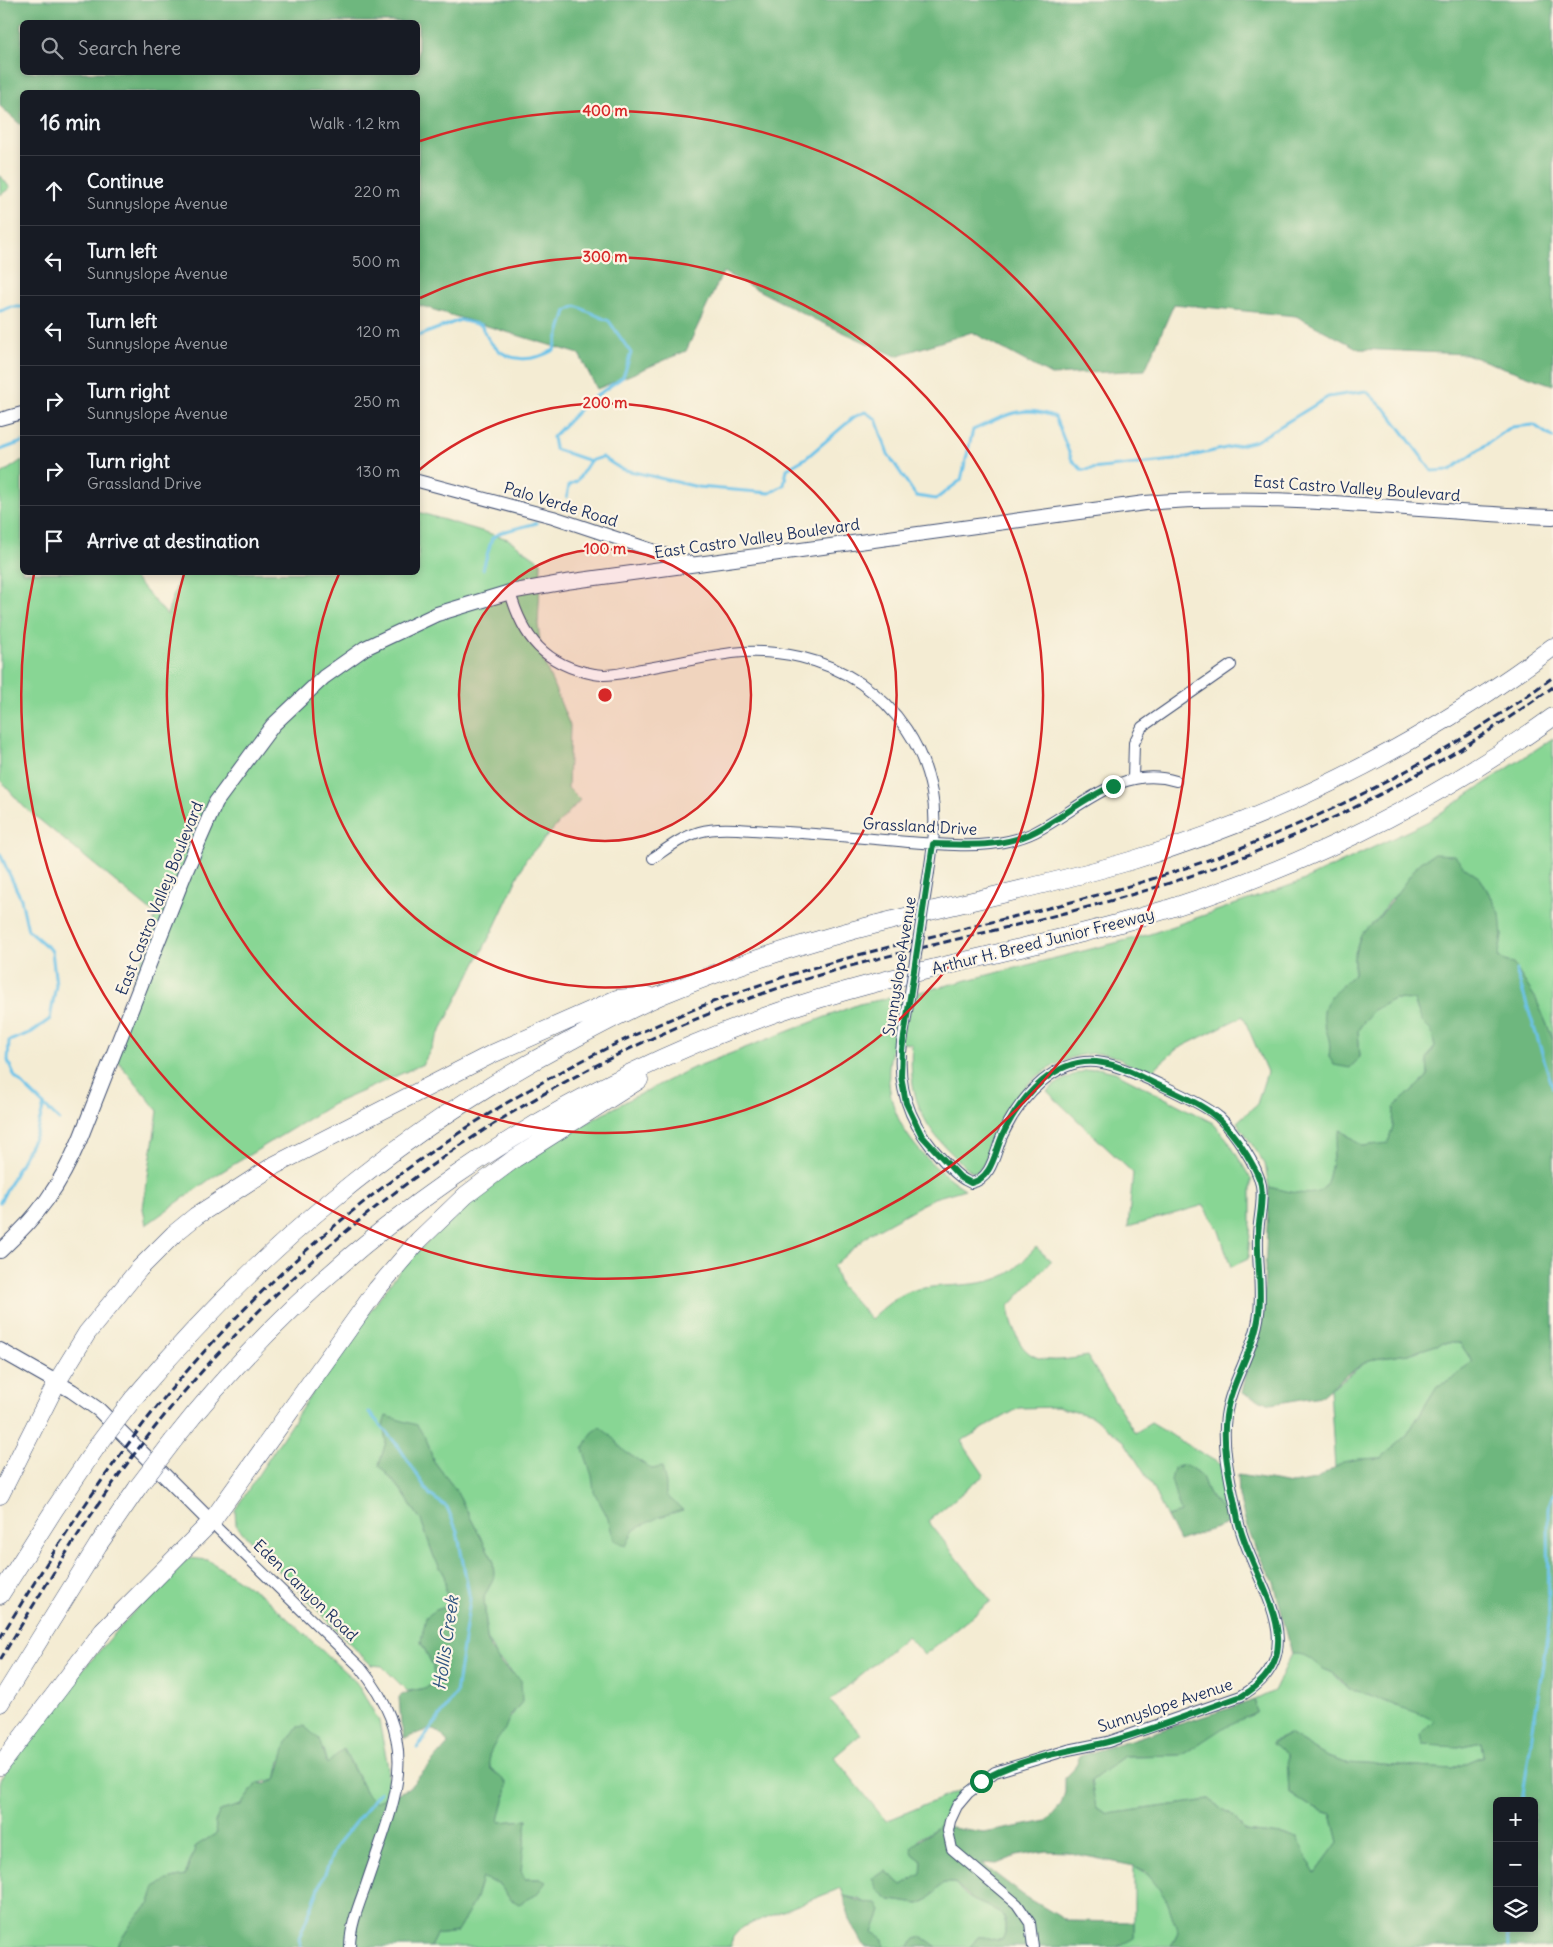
<!DOCTYPE html>
<meta charset="utf-8">
<style>
body{margin:0;font-family:Delius,sans-serif;background:#242831;color:#f1f3f6}
.controls{position:absolute;right:15px;bottom:15px;display:grid;overflow:hidden;border-radius:8px;box-shadow:0 2px 8px #0003}
.controls button{width:45px;height:45px;display:grid;place-items:center;padding:0;border:0;border-bottom:1px solid #363941;background:#171b24;color:#f1f3f6;font:25px sans-serif}
.stop{position:absolute;width:15px;height:15px;margin:-11px;border:4px solid #0b8043;border-radius:50%;background:#fff}
.stop.end{background:#0b8043;border-color:#fff;box-shadow:0 1px 5px #0008}
.list{margin:0;padding:0;list-style:none}
h2{display:flex;justify-content:space-between;align-items:center;height:65px;margin:0;padding:0 20px;font-size:21px}
h2 small{font-size:16px;font-weight:400;color:#9ea1a6}
.list li{display:grid;grid-template-columns:32px 1fr auto;gap:15px;align-items:center;box-sizing:border-box;height:70px;padding:0 20px;border-top:1px solid #363941}
.list b{display:block;font-size:19px;white-space:nowrap}
.list p{margin:0;font-size:16px;white-space:nowrap;color:#9ea1a6}
.list em{font-size:16px;font-style:normal;color:#9ea1a6}
.icon{flex:none;width:28px;height:28px;fill:none;stroke:currentColor;stroke-width:2;stroke-linecap:round;stroke-linejoin:round}
.map{position:relative;flex:none;width:1553px;height:1947px;overflow:hidden}
.search{position:absolute;background:#171b24;box-shadow:0 2px 8px #0003;left:20px;top:20px;width:400px;height:55px;display:flex;align-items:center;gap:12px;box-sizing:border-box;padding:0 18px;border-radius:8px;color:#9ea1a6;font-size:19px}
.panel{position:absolute;background:#171b24;box-shadow:0 2px 8px #0003;left:20px;top:90px;width:400px;height:485px;border-radius:8px}
.map>svg:first-child{display:block}
</style>
<div class="map">
<svg width="1553" height="1947" viewBox="0 0 1553 1947">
<rect width="100%" height="100%" fill="#fcf5e5"/>
<filter id="ink" filterUnits="userSpaceOnUse"><feTurbulence type="fractalNoise" baseFrequency=".02" numOctaves="2"/><feDisplacementMap in="SourceGraphic" scale="10" xChannelSelector="R" yChannelSelector="G"/><feConvolveMatrix kernelMatrix="1 2 1 2 8 2 1 2 1" color-interpolation-filters="sRGB"/></filter>
<filter id="wash" filterUnits="userSpaceOnUse"><feTurbulence type="fractalNoise" baseFrequency=".0096" numOctaves="4" result="noise"/><feDisplacementMap in="SourceGraphic" scale="20" xChannelSelector="R" yChannelSelector="G"/><feGaussianBlur stdDeviation="1.12" result="paint"/><feColorMatrix in="noise" values="0 0 0 0 0 0 0 0 0 0 0 0 0 0 0 0 0 1.4 0 .05"/><feComposite in="paint" operator="in"/></filter>
<g filter="url(#wash)">
<rect width="100%" height="100%" fill="#f4ecd3"/>
<path fill="#88d694" stroke="#528279" d="M0 175 10 188 0 195Z
M22 460V572L130 573 167 615 181 573 418 572V512L508 539 541 562 538 625 542 657 570 726 568 788 580 800 526 859 493 930 423 1064 333 1104 213 1177 146 1225 143 1208 158 1111 112 1054 118 1026 156 915 24 807 0 780V475Z
M1553 738V1039L1536 999 1513 964 1498 958 1502 936 1494 902 1480 878 1464 868 1390 899 1377 920 1361 934 1354 957V974L1331 996 1324 1025 1331 1041 1329 1057H1360L1358 1030 1372 1011 1394 999 1414 1000 1422 1022 1431 1031 1435 1046 1427 1059 1428 1076 1394 1107 1393 1126 1388 1144 1362 1146 1341 1130C1321 1183 1343 1207 1269 1187L1265 1164 1237 1122 1257 1104 1267 1072 1243 1016 1177 1049 1148 1074C1135 1068 1119 1057 1106 1054 1069 1048 1025 1080 1006 1109 993 1128 993 1155 978 1172H972C927 1134 907 1104 912 1044L894 1042C874 1106 914 1156 965 1189L934 1198 871 1233 833 1266 840 1285 871 1319C882 1309 896 1296 911 1291 938 1282 983 1290 1009 1273 1019 1267 1028 1255 1036 1247L1051 1261 1009 1306C1017 1361 1038 1366 1087 1356L1135 1433 1151 1423 1225 1467 1227 1494 1233 1522C1227 1514 1219 1507 1212 1498 1200 1483 1209 1473 1183 1465L1181 1514 1167 1517 1148 1479 1124 1441 1091 1416 1057 1407 1019 1408 961 1441 984 1475 928 1521 991 1601 924 1655 907 1636 830 1701 861 1734 834 1757 886 1821 961 1790 939 1826 919 1839 913 1854 922 1861V1874L902 1885 886 1871 872 1879 890 1900 919 1904 928 1900 943 1883H955C960 1889 965 1896 973 1900 985 1906 995 1907 1005 1918V1933L1002 1940C993 1941 987 1936 978 1937L970 1947H937L923 1937 915 1939 908 1947H884L883 1939 873 1932 881 1911 859 1899 844 1896 841 1888 742 1927 733 1937 730 1947H430L436 1935 457 1932 475 1901 482 1877 498 1883 510 1899 540 1879H525L521 1871 527 1820 499 1822 501 1806 507 1794 498 1774 490 1768C490 1764 489 1759 489 1756 491 1747 515 1709 522 1702L512 1672 496 1657 487 1638 484 1597 494 1577 493 1560 455 1489 433 1460 427 1441 383 1425 386 1442 379 1465 401 1490 421 1520 434 1557 444 1574 448 1607 436 1610 423 1631 421 1642 433 1666 434 1682 428 1688 407 1691 382 1666 371 1665 250 1541 236 1525 235 1510 333 1361 407 1261 472 1199 545 1146 632 1098 693 1068 859 1004 920 992 1147 935 1300 882 1427 822Z
M1097 1068 1115 1072 1213 1123 1227 1139 1251 1179V1222L1248 1259 1231 1267 1219 1231 1204 1205 1128 1227 1133 1173 1047 1091C1063 1078 1077 1072 1097 1068Z
M1443 1343H1460L1472 1361 1452 1380 1437 1386 1407 1435 1381 1458C1364 1459 1349 1458 1335 1468L1330 1389 1369 1360 1408 1354Z
M188 1558 208 1560 263 1596 356 1682 379 1721 388 1767 387 1797 375 1803 366 1793 344 1749 327 1764 323 1749 280 1761 276 1780 257 1783 241 1805 220 1811 215 1822 217 1833 196 1846 185 1876 167 1880 155 1887 150 1903 134 1920 116 1947H0V1779L74 1680 143 1601Z
M1301 1653 1314 1660 1321 1668 1333 1673 1349 1690 1366 1692 1396 1706 1419 1711 1434 1721 1420 1735 1459 1747 1481 1742 1483 1756 1452 1769 1346 1763 1327 1757 1289 1734 1272 1742 1287 1756 1289 1792 1313 1808 1331 1814 1338 1842 1316 1872 1306 1858 1298 1837 1245 1831 1234 1816 1209 1800 1108 1814 1096 1808 1091 1781 1124 1756 1182 1755 1226 1725 1256 1713 1255 1700 1274 1691 1292 1654Z
M1134 1866C1159 1877 1172 1907 1178 1933L1171 1947H1117L1134 1937Z"/>
<path fill="#6eb77e" stroke="#44736e" fill-rule="evenodd" d="M0 0H1551L1553 3V385L1465 354 1359 349 1296 316 1174 304 1145 370 1051 375 972 332 896 356 816 320 723 272 686 351 597 389 579 354 418 305V92H22V126L0 106ZM22 22H418V72H22Z
M1434 854 1454 855 1464 867 1480 878 1500 913 1502 936 1498 958 1513 964 1536 999 1553 1039V1947H1171L1178 1933 1167 1901 1157 1886 1145 1871 1134 1866 1066 1852 1046 1851 1016 1856 997 1864 981 1863 1023 1895 1067 1921 1134 1922V1938L1117 1947H970L978 1937C987 1936 993 1941 1002 1940L1005 1933V1919L998 1911 973 1900 955 1883H943L928 1900 919 1904 890 1900 877 1889 872 1878 886 1871 902 1885 921 1874 922 1861 913 1854 911 1847 939 1826 984 1833 1047 1821 1061 1805 1065 1792V1778L1074 1769 1080 1756 1255 1700 1256 1713 1226 1726 1182 1755 1124 1756 1091 1781 1096 1808 1108 1814 1209 1800 1234 1816 1245 1831 1298 1837 1306 1858 1316 1872 1338 1842 1331 1814 1313 1808 1289 1792 1287 1756 1272 1743 1289 1734 1327 1757 1346 1763 1452 1769 1483 1756 1481 1742 1459 1747 1422 1745 1420 1735 1434 1721C1421 1713 1411 1711 1397 1706 1379 1700 1369 1692 1349 1690 1344 1683 1339 1676 1331 1672 1328 1670 1323 1670 1320 1667 1310 1659 1306 1653 1292 1654L1274 1582 1256 1550 1246 1524 1239 1496 1238 1475 1292 1484 1316 1480 1343 1462 1359 1459 1381 1458 1407 1435 1437 1386 1452 1380 1472 1361 1460 1343H1443L1408 1354 1369 1360 1346 1375 1321 1396 1271 1404 1242 1393 1264 1293 1269 1187C1342 1206 1322 1183 1340 1130L1362 1146 1388 1143 1393 1126 1394 1107 1428 1076 1427 1059 1435 1046 1431 1031 1422 1022 1414 1000 1394 999 1372 1011 1358 1030 1360 1057 1350 1068 1334 1065 1329 1057C1331 1042 1329 1040 1325 1026 1318 1002 1339 988 1354 974V957L1361 934 1377 920 1420 862ZM1497 1801H1534V1928H1497Z
M386 1416 417 1425 427 1441 433 1460 455 1489 493 1560 494 1577 484 1597 487 1638 490 1648 501 1664 521 1680 522 1702 510 1716 505 1729 494 1745 489 1755 490 1768 507 1783C507 1796 501 1808 499 1822L527 1820 521 1871 525 1879H540L546 1882 536 1895 519 1904 510 1899 498 1883 482 1878 475 1901 457 1932 436 1935 430 1947H116L134 1920 150 1903 155 1887 167 1880 185 1876 196 1846 217 1833 215 1822 220 1811 241 1805 257 1783 265 1784 276 1780 287 1742 297 1727 304 1726 319 1739 327 1764 343 1749 366 1793 375 1802 408 1789 448 1744C436 1722 425 1730 405 1739L401 1725 399 1697C410 1688 424 1692 434 1682L433 1666 421 1642 426 1617 436 1610 448 1606 444 1574 434 1557 421 1520 401 1490 379 1465 386 1442 383 1425Z
M600 1427 611 1436 624 1451 652 1469 662 1467 666 1484V1495L683 1510 659 1517 634 1530 626 1546 614 1540 607 1516 594 1492 592 1476 583 1449 592 1433Z
M1183 1465C1209 1473 1200 1483 1212 1498 1219 1507 1227 1514 1233 1522L1179 1541 1167 1517 1181 1513 1171 1480 1174 1468Z
M844 1896C856 1899 865 1904 877 1904L881 1911 873 1932 883 1939 884 1947H865L850 1920Z
M923 1937 937 1947H908L915 1939Z"/>
<g fill="none" stroke-linecap="round" stroke-linejoin="round">
<path stroke="#6cc3e9" stroke-width="3" d="M0 311 11 307H22
M418 336 460 320 481 325C484 331 488 340 493 345 510 364 534 361 554 350L566 311 576 306 609 321 631 353 623 377 586 403 553 437 555 449 590 461 602 457 621 469 698 487 770 493 784 485 787 469 806 458 854 417 865 412 876 419 888 454 916 496 936 499 961 480 973 430C1003 417 1022 403 1055 417L1072 460 1082 470 1175 460 1256 441 1328 397 1366 391 1388 412 1432 471 1450 470 1511 427 1534 425 1553 438
M0 450 22 442
M567 497 569 485 577 481 590 461
M483 569 492 538 502 532 537 523
M0 854 21 899 28 930 52 951 56 985 50 1019 32 1032 9 1041 8 1061 15 1077 59 1120
M1516 970 1553 1088
M0 1202 36 1134 44 1105
M369 1412 399 1447 430 1495 447 1507 457 1531 470 1599 456 1694 417 1748
M1522 1801 1549 1624 1548 1508 1553 1494
M1508 1928 1509 1947
M301 1947 299 1938 336 1846 380 1792"/>
</g>
</g>
<g filter="url(#ink)">
<g fill="none" stroke-linecap="round" stroke-linejoin="round">
<g stroke="#3c4b70" stroke-width="12">
<path id="minor" d="M510 592C523 638 545 665 594 674 609 677 627 672 642 669 672 664 702 657 732 653 826 643 914 697 932 793 937 819 933 846 929 872
M1133 779 1134 743 1142 727 1231 665
M653 858C668 848 682 837 699 832 720 826 746 830 767 831 814 833 861 838 908 842 935 844 964 847 991 844 1006 842 1021 839 1035 832 1080 809 1120 764 1176 781
M902 1043C896 1088 911 1127 942 1159 949 1167 956 1175 965 1180L971 1183C993 1179 995 1150 1003 1134 1021 1096 1057 1054 1103 1063 1126 1067 1201 1102 1219 1117 1234 1131 1257 1165 1261 1185 1264 1202 1258 1220 1258 1237 1257 1262 1262 1288 1259 1313 1255 1349 1231 1381 1226 1416 1221 1449 1232 1487 1238 1520 1251 1581 1319 1650 1241 1696L1108 1742 1068 1750 995 1772 968 1793 957 1806 950 1821 948 1831 952 1849 1017 1904 1030 1923 1033 1947
M211 1522 360 1667C426 1749 393 1802 365 1888 358 1907 350 1927 350 1947"/>
</g>
<g stroke="#3c4b70" stroke-width="14">
<path id="tertiary" d="M0 419 22 413
M418 481 553 517 694 564"/>
</g>
<g stroke="#3c4b70" stroke-width="16">
<path id="secondary" d="M0 1251C39 1215 59 1188 80 1139L185 873 216 802 273 725 324 677 365 648 437 614 510 592 566 582 1145 503C1282 491 1417 513 1553 517
M0 1350 72 1391 99 1410 211 1522"/>
</g>
<g stroke="#3c4b70" stroke-width="19">
<path id="motorway" d="M133 1399C259 1250 396 1133 568 1042 600 1025 631 1008 664 994 722 970 782 950 843 933 938 907 1035 889 1130 861 1283 815 1425 742 1553 647
M173 1441C332 1238 554 1085 799 1005 908 970 1021 951 1131 920 1282 877 1426 808 1553 717
M0 1495 57 1382 87 1333 139 1269 174 1234 196 1216 275 1165 492 1054 617 999 649 996
M0 1595 54 1510 95 1449
M0 1703 98 1545 138 1487
M0 1766 103 1631 211 1522 377 1289 419 1240 466 1195 514 1159 639 1080"/>
</g>
<use href="#minor" stroke="#fff" stroke-width="10"/>
<use href="#tertiary" stroke="#fff" stroke-width="12"/>
<use href="#secondary" stroke="#fff" stroke-width="14"/>
<use href="#motorway" stroke="#fff" stroke-width="18"/>
<path stroke="#1b2f5e" stroke-width="3" stroke-dasharray="8 4" stroke-linecap="butt" d="M0 1638C50 1557 100 1477 160 1403 323 1203 546 1051 793 974 901 940 1013 920 1122 888 1277 843 1423 773 1553 677
M0 1660C51 1576 102 1492 164 1416 332 1209 561 1054 816 976 916 946 1019 927 1120 898 1276 854 1422 782 1553 687"/>
<g stroke="#3c4b70" stroke-width="12" stroke-linecap="butt">
<path id="minor-bridge" d="M902 1043 929 872"/>
</g>
<g stroke="#3c4b70" stroke-width="19" stroke-linecap="butt">
<path id="motorway-bridge" d="M95 1449 133 1399
M138 1487 173 1441"/>
</g>
<use href="#minor-bridge" stroke="#fff" stroke-width="10"/>
<use href="#motorway-bridge" stroke="#fff" stroke-width="18"/>
</g>
</g>
<g fill="none" stroke-linecap="round" stroke-linejoin="round" filter="url(#ink)">
<path stroke="#0b8043" stroke-width="6" d="M981 1781C1018 1758 1066 1752 1108 1742 1153 1730 1197 1711 1242 1696 1319 1650 1251 1581 1238 1520 1232 1487 1221 1449 1226 1416 1231 1381 1255 1349 1259 1313 1262 1288 1257 1262 1258 1237 1258 1220 1264 1202 1261 1185 1259 1174 1252 1164 1247 1155 1223 1115 1202 1104 1160 1086 1142 1078 1123 1066 1103 1063 1057 1054 1021 1096 1003 1134 995 1150 993 1178 971 1183L960 1177 922 1136 906 1103 901 1076 902 1050 933 844C968 845 1004 848 1036 831 1063 817 1085 797 1113 786"/>
</g>
<circle cx="605" cy="695" r="146" fill="#d62828" fill-opacity=".12"/>
<g fill="none" stroke="#d62828" stroke-width="2.5">
<circle cx="605" cy="695" r="146"/>
<path d="M419 470A292 292 0 1 1 339 574"/>
<path d="M420 298A438 438 0 1 1 184 574"/>
<path d="M420 141A584 584 0 1 1 34 574"/>
</g>
<g text-anchor="middle" stroke-width="4.5" stroke-linejoin="round" paint-order="stroke">
<g font-size="16" fill="#1b2f5e" stroke="#fcf5e5">
<text transform="translate(1357 488) rotate(4)" y="6">East Castro Valley Boulevard</text>
<text transform="translate(561 504) rotate(17)" y="6">Palo Verde Road</text>
<text transform="translate(757 538) rotate(-8)" y="6">East Castro Valley Boulevard</text>
<text transform="translate(920 826) rotate(3)" y="6">Grassland Drive</text>
<text transform="translate(159 898) rotate(-68)" y="6">East Castro Valley Boulevard</text>
<text transform="translate(1043 941) rotate(-14)" y="6">Arthur H. Breed Junior Freeway</text>
<text transform="translate(899 966) rotate(-81)" y="6">Sunnyslope Avenue</text>
<text transform="translate(306 1590) rotate(44)" y="6">Eden Canyon Road</text>
<text transform="translate(1165 1705) rotate(-18)" y="6">Sunnyslope Avenue</text>
</g>
<g font-size="18" font-style="italic" fill="#2f5481" stroke="#fcf5e5">
<text transform="translate(446 1643) rotate(-82)" y="6">Hollis Creek</text>
</g>
</g>
<circle cx="605" cy="695" r="8" fill="#d62828" stroke="#fcf5e5" stroke-width="2.5"/>
<g font-size="15" text-anchor="middle" font-weight="bold" fill="#d62828" stroke="#fcf5e5" stroke-width="4.5" stroke-linejoin="round" paint-order="stroke">
<text x="605" y="116">400 m</text>
<text x="605" y="262">300 m</text>
<text x="605" y="408">200 m</text>
<text x="605" y="554">100 m</text>
</g>
</svg>
<div class="controls">
<button>+</button>
<button>−</button>
<button><svg class="icon" aria-label="layers" viewBox="0 0 24 24"><path d="M12 4l9 5-9 5-9-5zM3 14l9 5 9-5"/></svg></button>
</div>
<div class="stop" style="left:981px;top:1781px"></div>
<div class="stop end" style="left:1113px;top:786px"></div>
<div class="search"><svg class="icon" aria-label="search" viewBox="0 0 24 24"><circle cx="10" cy="10" r="6"/><path d="M15 15l6 6"/></svg>Search here</div>
<section class="panel">
<h2>16 min<small>Walk · 1.2 km</small></h2>
<ul class="list">
<li><svg class="icon" aria-label="ahead" viewBox="0 0 24 24"><path d="M12 20V5M6 11l6-6 6 6"/></svg><div><b>Continue</b><p>Sunnyslope Avenue</p></div><em>220 m</em></li>
<li><svg class="icon" aria-label="left" viewBox="0 0 24 24"><path d="M17 20v-9H6M10 6l-5 5 5 5"/></svg><div><b>Turn left</b><p>Sunnyslope Avenue</p></div><em>500 m</em></li>
<li><svg class="icon" aria-label="left" viewBox="0 0 24 24"><path d="M17 20v-9H6M10 6l-5 5 5 5"/></svg><div><b>Turn left</b><p>Sunnyslope Avenue</p></div><em>120 m</em></li>
<li><svg class="icon" aria-label="right" viewBox="0 0 24 24"><path d="M7 20v-9h11M14 6l5 5-5 5"/></svg><div><b>Turn right</b><p>Sunnyslope Avenue</p></div><em>250 m</em></li>
<li><svg class="icon" aria-label="right" viewBox="0 0 24 24"><path d="M7 20v-9h11M14 6l5 5-5 5"/></svg><div><b>Turn right</b><p>Grassland Drive</p></div><em>130 m</em></li>
<li><svg class="icon" aria-label="arrive" viewBox="0 0 24 24"><path d="M6 21V4h12l-3 4 3 4H6"/></svg><div><b>Arrive at destination</b></div></li>
</ul>
</section>
</div>
